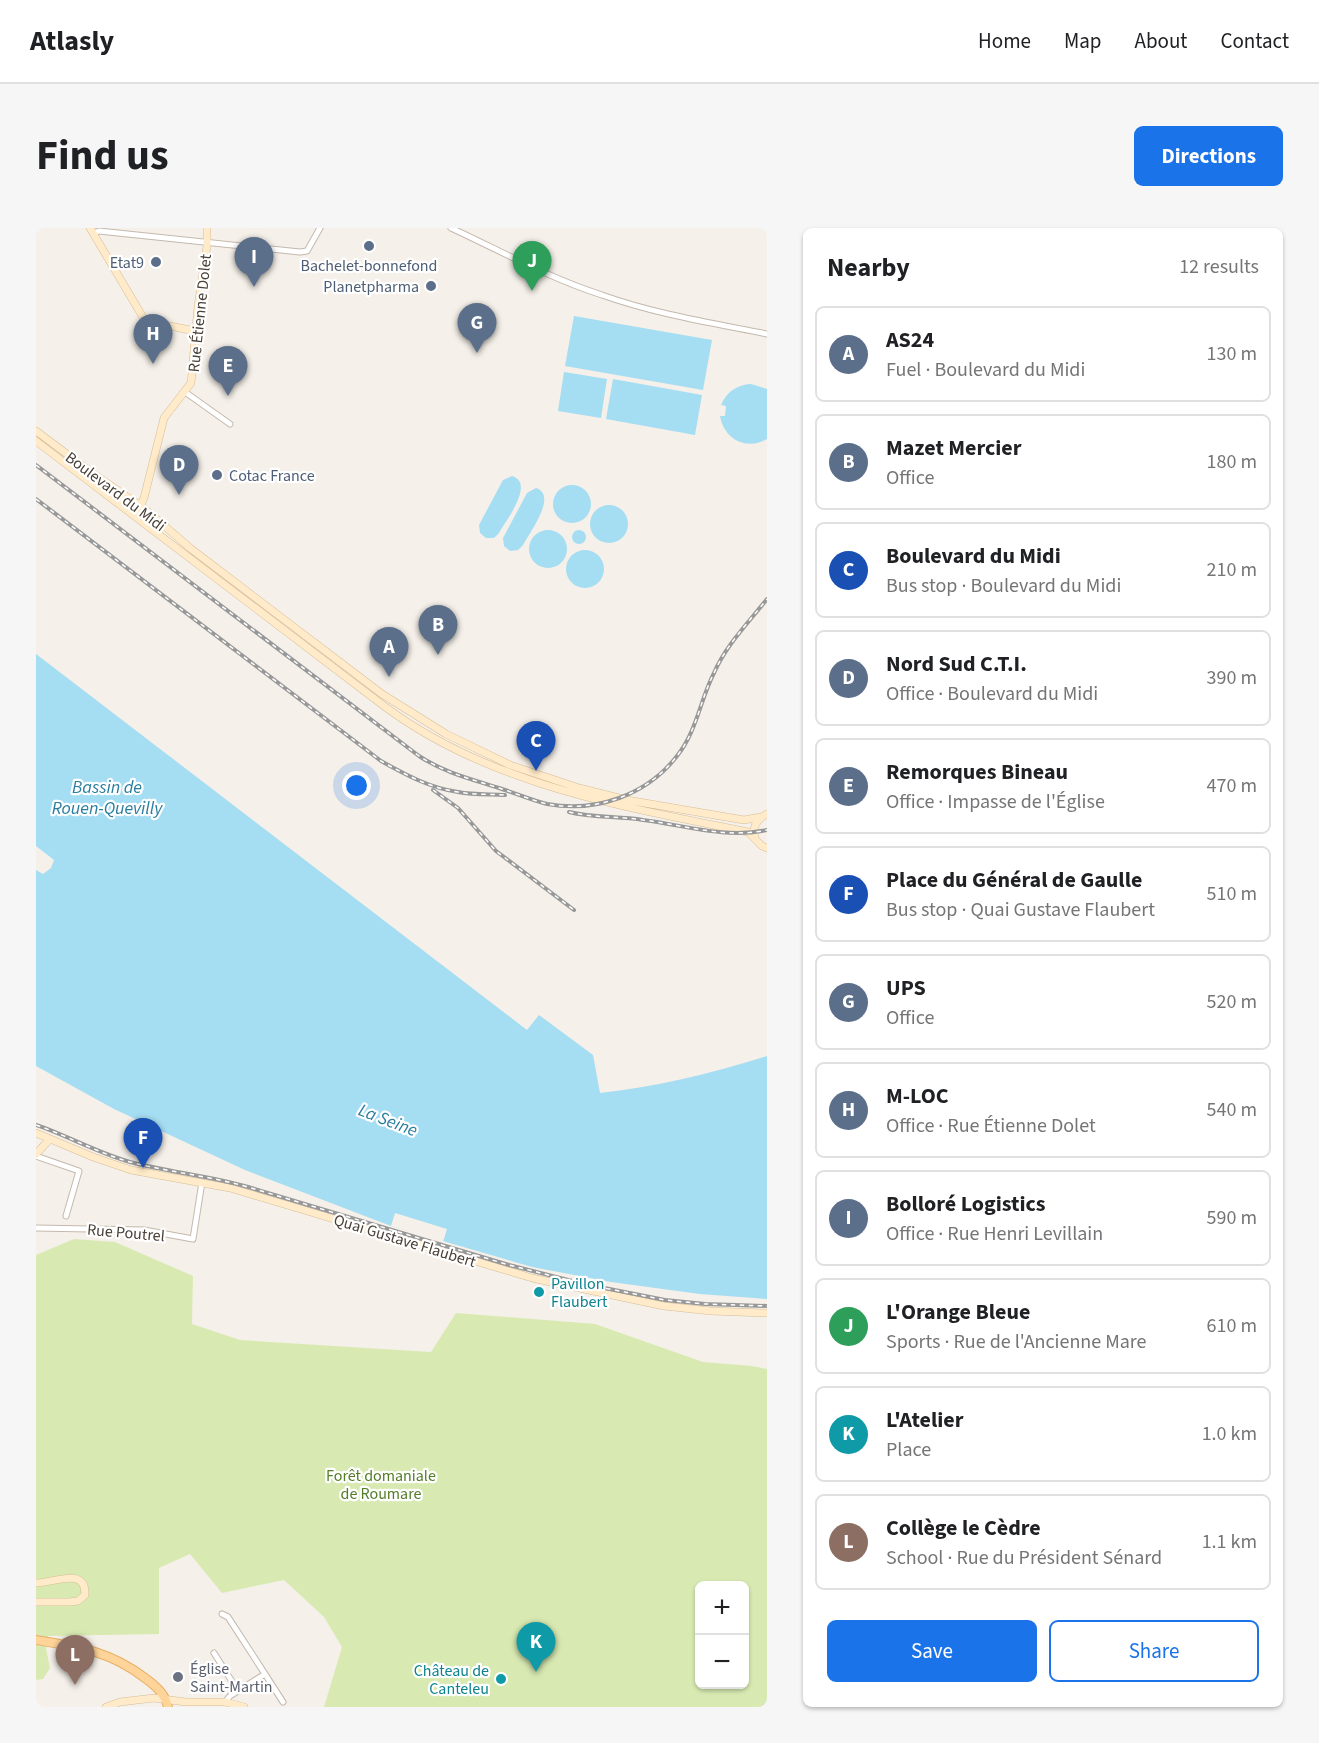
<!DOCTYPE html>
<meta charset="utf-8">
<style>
body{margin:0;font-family:"Source Sans 3",sans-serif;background:#f6f6f6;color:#202124}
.controls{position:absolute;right:18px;bottom:18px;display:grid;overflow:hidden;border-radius:9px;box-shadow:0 2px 4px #0004}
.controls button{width:54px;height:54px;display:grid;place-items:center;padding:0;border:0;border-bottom:2px solid #e0e0e0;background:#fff;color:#202124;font:30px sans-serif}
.you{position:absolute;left:321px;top:558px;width:21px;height:21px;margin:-15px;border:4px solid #fff;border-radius:50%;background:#1a73e8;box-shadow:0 0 0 9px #1a73e833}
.badge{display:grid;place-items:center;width:39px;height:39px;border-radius:50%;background:#1a73e8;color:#fff;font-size:20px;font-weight:700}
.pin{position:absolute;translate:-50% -50px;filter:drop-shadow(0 2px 3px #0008)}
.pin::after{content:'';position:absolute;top:32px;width:21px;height:18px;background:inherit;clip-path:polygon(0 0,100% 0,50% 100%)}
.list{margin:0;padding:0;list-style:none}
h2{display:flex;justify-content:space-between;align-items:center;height:78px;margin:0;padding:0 24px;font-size:26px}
h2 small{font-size:20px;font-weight:400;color:#757577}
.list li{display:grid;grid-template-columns:39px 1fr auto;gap:18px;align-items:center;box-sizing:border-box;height:96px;margin:0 12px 12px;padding:0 12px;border:2px solid #e0e0e0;border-radius:9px}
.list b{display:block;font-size:22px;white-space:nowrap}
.list p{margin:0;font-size:20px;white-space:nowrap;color:#757577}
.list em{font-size:20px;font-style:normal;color:#757577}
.actions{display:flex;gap:12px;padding:18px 24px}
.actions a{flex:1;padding:14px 0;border:2px solid #1a73e8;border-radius:9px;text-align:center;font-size:21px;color:#1a73e8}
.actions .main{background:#1a73e8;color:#fff}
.map{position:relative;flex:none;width:731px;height:1479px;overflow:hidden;border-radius:9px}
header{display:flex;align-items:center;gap:36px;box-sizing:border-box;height:84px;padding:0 30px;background:#fff;border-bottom:2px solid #e0e0e0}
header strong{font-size:28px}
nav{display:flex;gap:33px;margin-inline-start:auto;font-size:21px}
.intro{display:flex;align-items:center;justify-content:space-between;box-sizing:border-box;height:144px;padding:0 36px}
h1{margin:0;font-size:42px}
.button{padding:15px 27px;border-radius:9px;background:#1a73e8;color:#fff;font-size:21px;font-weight:700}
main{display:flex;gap:36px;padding:0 36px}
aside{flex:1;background:#fff;border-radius:9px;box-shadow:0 2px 4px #0004}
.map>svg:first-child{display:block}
</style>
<header>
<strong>Atlasly</strong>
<nav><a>Home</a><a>Map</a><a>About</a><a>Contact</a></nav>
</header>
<div class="intro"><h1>Find us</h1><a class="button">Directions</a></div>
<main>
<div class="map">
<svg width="731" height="1479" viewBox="0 0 731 1479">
<rect width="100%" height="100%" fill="#f5f0e9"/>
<path fill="#d8eab2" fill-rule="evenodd" d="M38 1011 79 1014 157 1048 156 1096 204 1112 395 1124 420 1085 559 1096 667 1134 716 1138 731 1141V1479H288L306 1419 288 1389 248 1352 186 1365 154 1326 123 1340V1406L12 1408 10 1420 14 1440 7 1451 0 1452V1027ZM664 1358H708V1456H664Z"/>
<path fill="#a5ddf2" d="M538 88 676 112 667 162 529 138Z
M528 144 571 151 565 190 522 183Z
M577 151 666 167 659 207 570 191Z
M715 156 731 161V211C710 223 688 211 684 188H689L690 178 685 177C691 163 701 157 715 156Z
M476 248C499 255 471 291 463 305L458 310H450L444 305 443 297 467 252Z
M517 276a19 19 0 1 1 38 0a19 19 0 1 1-38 0Z
M500 260C522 267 494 304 487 317L482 322 474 323 468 318 467 310 491 265Z
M554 296a19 19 0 1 1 38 0a19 19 0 1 1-38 0Z
M493 321a19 19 0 1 1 38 0a19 19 0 1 1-38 0Z
M536 309a7 7 0 1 1 14 0a7 7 0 1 1-14 0Z
M530 341a19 19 0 1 1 38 0a19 19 0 1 1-38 0Z
M0 426 491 802 503 787 557 827 564 865C624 858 673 846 731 828V1071L664 1066 575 1054 496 1039 355 998 209 942 78 881 0 838V642L7 646 15 640 18 632 0 618Z"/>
<path fill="#f5f0e9" d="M359 985 411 1001 407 1014 355 998Z"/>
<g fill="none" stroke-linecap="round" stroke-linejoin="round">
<g stroke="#c4b9ae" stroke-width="7">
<path id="street" d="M415 0C465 23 513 50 566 67 619 86 676 95 731 106
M57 5 63 3 264 24 271 23 284 0
M149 164 194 196
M0 928 43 943 30 988
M0 1000 108 1002 157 1011 166 954
M186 1386 192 1389 229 1446 194 1468 189 1474
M178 1425 202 1463
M229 1446 247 1474"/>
</g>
<g stroke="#d6bd99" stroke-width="8">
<path id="secondary" d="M54 0 108 91 114 94 159 103
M0 203 55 244 109 281 154 320 346 466 410 506 474 537 543 560 591 572 708 592 725 589
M0 213 348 478C454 557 585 578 712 604L726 618 731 620
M72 262 102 283
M102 290V283L108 270 128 190 155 155 162 78 171 18V0
M719 610C716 599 721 591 731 586
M0 905 57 929 95 942 194 960 496 1050 628 1078 675 1083 731 1085
M0 926 13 912
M0 1355C18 1355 50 1338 49 1367L42 1373 33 1374H0
M70 1479 84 1474 118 1470 150 1474H189L208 1479"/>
</g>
<g stroke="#e6ae66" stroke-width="10">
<path id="primary" d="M0 1412C43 1419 74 1423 109 1450 120 1458 129 1466 132 1479"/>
</g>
<use href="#street" stroke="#fff" stroke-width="5"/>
<use href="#secondary" stroke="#ffebc9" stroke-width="7"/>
<use href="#primary" stroke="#ffd498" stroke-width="8"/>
<g stroke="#989898" stroke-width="4">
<path id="rail" d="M0 237 383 528C409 545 435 551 463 560 479 565 495 572 511 576 560 585 611 567 641 528 661 503 664 472 678 445 690 417 713 394 731 371
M0 271 345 533C370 547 394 560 422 564 438 567 454 566 469 567
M397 562 422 580 460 623 538 682
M533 584C557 590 582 588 607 592 648 597 689 611 731 602
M0 897C32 908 62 925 94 934 133 944 173 948 212 959L473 1037 548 1056 629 1072 669 1076 731 1078"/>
</g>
<use href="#rail" stroke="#fff" stroke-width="1.5" stroke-dasharray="4.5" stroke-linecap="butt"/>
</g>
<g fill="#5c6f8a" stroke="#fff" stroke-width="2">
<circle cx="333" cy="18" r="6"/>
<circle cx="120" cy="34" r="6"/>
<circle cx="395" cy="58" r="6"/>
<circle cx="181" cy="247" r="6"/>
</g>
<g fill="#0f9aa8" stroke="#fff" stroke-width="2">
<circle cx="503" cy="1064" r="6"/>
<circle cx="465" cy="1451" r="6"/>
</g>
<circle fill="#6b7280" stroke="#fff" stroke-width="2" cx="142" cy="1449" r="6"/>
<g text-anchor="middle" stroke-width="4.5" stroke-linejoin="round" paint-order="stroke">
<g font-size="16" fill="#4e5e75" stroke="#fff" text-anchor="end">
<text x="108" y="40">Etat9</text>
<text x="333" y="43" text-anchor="middle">Bachelet-bonnefond</text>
<text x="383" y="64">Planetpharma</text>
<text x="193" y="253" text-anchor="start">Cotac France</text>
</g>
<g font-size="16" fill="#494037" stroke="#fff">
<text transform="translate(163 85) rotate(-84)" y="6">Rue Étienne Dolet</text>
<text transform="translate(80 263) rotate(37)" y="6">Boulevard du Midi</text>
<text transform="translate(90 1004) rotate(5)" y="6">Rue Poutrel</text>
<text transform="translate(369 1012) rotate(17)" y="6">Quai Gustave Flaubert</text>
</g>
<g font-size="16" fill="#0d838f" stroke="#fff" text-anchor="start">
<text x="515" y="1061">Pavillon<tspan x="515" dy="18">Flaubert</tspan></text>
<text x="453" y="1448" text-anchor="end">Château de<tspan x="453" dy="18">Canteleu</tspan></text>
</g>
<g font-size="16" fill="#547d28" stroke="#fff">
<text x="345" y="1253">Forêt domaniale<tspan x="345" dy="18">de Roumare</tspan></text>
</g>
<g font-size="16" fill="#5b616d" stroke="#fff" text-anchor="start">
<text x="154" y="1446">Église<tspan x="154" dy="18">Saint-Martin</tspan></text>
</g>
<g font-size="18" font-style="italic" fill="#297d9f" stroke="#fff">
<text x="71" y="565">Bassin de<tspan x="71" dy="21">Rouen-Quevilly</tspan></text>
<text transform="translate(352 892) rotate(21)" y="6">La Seine</text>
</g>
</g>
</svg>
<div class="controls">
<button>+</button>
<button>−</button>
</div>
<div class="you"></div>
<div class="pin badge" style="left:353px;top:449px;background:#5c6f8a">A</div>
<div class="pin badge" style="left:402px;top:427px;background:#5c6f8a">B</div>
<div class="pin badge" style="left:500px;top:543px;background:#1a4fb4">C</div>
<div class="pin badge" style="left:143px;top:267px;background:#5c6f8a">D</div>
<div class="pin badge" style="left:192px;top:168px;background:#5c6f8a">E</div>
<div class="pin badge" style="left:107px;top:940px;background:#1a4fb4">F</div>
<div class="pin badge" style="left:441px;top:125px;background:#5c6f8a">G</div>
<div class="pin badge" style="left:117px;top:136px;background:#5c6f8a">H</div>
<div class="pin badge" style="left:218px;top:59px;background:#5c6f8a">I</div>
<div class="pin badge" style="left:496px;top:63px;background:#2e9e5b">J</div>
<div class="pin badge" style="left:500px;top:1444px;background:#0f9aa8">K</div>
<div class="pin badge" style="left:39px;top:1457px;background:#8d6e63">L</div>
</div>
<aside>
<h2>Nearby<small>12 results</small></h2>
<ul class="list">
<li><span class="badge" style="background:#5c6f8a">A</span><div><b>AS24</b><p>Fuel · Boulevard du Midi</p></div><em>130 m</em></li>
<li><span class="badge" style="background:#5c6f8a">B</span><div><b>Mazet Mercier</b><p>Office</p></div><em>180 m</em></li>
<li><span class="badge" style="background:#1a4fb4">C</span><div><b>Boulevard du Midi</b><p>Bus stop · Boulevard du Midi</p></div><em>210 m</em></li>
<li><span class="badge" style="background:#5c6f8a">D</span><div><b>Nord Sud C.T.I.</b><p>Office · Boulevard du Midi</p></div><em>390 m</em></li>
<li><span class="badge" style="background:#5c6f8a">E</span><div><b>Remorques Bineau</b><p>Office · Impasse de l'Église</p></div><em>470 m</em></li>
<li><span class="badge" style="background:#1a4fb4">F</span><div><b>Place du Général de Gaulle</b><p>Bus stop · Quai Gustave Flaubert</p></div><em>510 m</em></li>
<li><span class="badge" style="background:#5c6f8a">G</span><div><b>UPS</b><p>Office</p></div><em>520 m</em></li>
<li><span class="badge" style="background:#5c6f8a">H</span><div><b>M-LOC</b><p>Office · Rue Étienne Dolet</p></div><em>540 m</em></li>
<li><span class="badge" style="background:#5c6f8a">I</span><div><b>Bolloré Logistics</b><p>Office · Rue Henri Levillain</p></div><em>590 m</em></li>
<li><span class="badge" style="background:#2e9e5b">J</span><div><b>L'Orange Bleue</b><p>Sports · Rue de l'Ancienne Mare</p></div><em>610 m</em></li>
<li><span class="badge" style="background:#0f9aa8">K</span><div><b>L'Atelier</b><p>Place</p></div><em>1.0 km</em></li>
<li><span class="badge" style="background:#8d6e63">L</span><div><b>Collège le Cèdre</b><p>School · Rue du Président Sénard</p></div><em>1.1 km</em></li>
</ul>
<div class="actions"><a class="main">Save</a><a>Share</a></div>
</aside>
</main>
